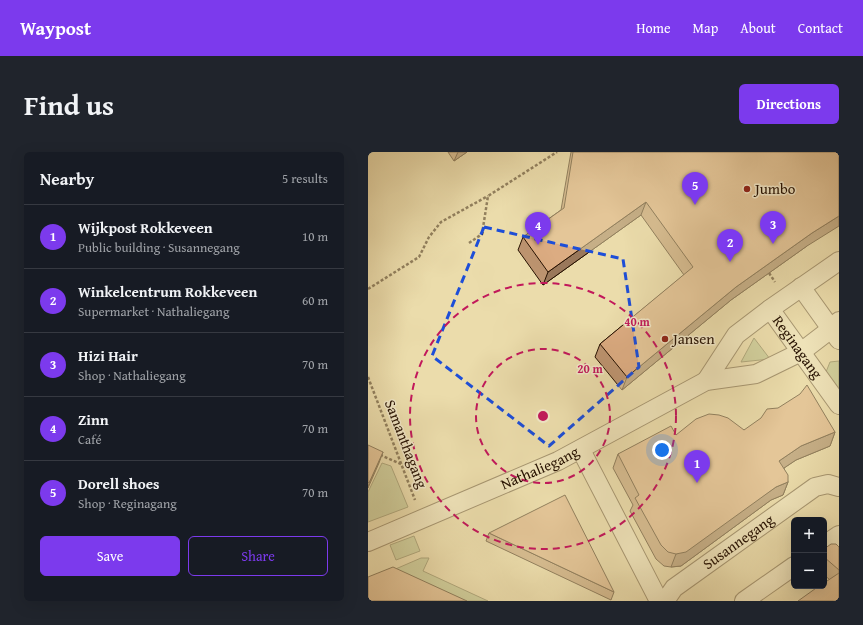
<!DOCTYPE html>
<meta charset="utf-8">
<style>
body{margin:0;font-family:"Gentium Book Plus",serif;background:#20242c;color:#f1f3f6}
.controls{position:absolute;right:12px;bottom:12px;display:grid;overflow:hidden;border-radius:6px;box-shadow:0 4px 16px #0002}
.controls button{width:36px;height:36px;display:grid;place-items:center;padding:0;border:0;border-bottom:1px solid #363941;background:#171b24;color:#f1f3f6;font:20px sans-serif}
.you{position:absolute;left:294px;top:298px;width:14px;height:14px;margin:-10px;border:3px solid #fff;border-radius:50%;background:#1a73e8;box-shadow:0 0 0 6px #1a73e833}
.badge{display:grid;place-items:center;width:26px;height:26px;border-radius:50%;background:#7c3aed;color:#fff;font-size:13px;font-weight:700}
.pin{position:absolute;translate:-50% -33px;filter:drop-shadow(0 1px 2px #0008)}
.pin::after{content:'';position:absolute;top:21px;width:14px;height:12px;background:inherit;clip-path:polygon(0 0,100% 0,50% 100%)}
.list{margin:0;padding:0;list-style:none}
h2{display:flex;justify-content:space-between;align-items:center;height:52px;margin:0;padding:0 16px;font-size:17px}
h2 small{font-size:13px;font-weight:400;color:#9ea1a6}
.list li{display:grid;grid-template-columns:26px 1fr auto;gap:12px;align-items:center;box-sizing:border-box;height:64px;padding:0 16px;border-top:1px solid #363941}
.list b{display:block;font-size:15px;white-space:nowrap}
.list p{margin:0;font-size:13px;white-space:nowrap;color:#9ea1a6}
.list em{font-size:13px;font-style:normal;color:#9ea1a6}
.actions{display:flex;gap:8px;padding:12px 16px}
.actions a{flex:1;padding:9px 0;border:1px solid #7c3aed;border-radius:6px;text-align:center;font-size:14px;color:#7c3aed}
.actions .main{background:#7c3aed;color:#fff}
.map{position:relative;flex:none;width:471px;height:449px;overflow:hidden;border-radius:6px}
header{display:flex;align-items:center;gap:24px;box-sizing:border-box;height:56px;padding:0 20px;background:#7c3aed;color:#fff}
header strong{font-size:19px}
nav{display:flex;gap:22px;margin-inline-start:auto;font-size:14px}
.intro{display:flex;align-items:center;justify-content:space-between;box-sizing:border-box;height:96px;padding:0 24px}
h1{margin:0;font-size:28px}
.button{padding:10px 18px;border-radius:6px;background:#7c3aed;color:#fff;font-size:14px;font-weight:700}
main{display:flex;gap:24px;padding:0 24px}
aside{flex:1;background:#171b24;border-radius:6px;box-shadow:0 4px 16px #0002}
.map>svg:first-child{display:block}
</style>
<header>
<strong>Waypost</strong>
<nav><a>Home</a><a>Map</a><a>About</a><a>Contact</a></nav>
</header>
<div class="intro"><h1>Find us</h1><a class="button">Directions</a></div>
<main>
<aside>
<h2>Nearby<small>5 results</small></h2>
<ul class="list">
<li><span class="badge">1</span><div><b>Wijkpost Rokkeveen</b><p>Public building · Susannegang</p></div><em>10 m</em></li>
<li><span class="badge">2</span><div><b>Winkelcentrum Rokkeveen</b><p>Supermarket · Nathaliegang</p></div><em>60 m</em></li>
<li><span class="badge">3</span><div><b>Hizi Hair</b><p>Shop · Nathaliegang</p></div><em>70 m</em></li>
<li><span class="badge">4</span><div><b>Zinn</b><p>Café</p></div><em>70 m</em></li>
<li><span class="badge">5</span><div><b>Dorell shoes</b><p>Shop · Reginagang</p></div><em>70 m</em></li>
</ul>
<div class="actions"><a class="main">Save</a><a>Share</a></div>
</aside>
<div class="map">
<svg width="471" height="449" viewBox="0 0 471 449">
<rect width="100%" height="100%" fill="#ebdcab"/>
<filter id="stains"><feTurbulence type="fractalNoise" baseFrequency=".005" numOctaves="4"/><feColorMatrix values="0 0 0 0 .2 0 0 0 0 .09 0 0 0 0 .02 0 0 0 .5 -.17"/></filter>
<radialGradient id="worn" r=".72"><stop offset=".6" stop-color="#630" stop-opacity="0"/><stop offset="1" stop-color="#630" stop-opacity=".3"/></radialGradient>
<path fill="#b3c28c" stroke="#6c6a46" d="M386 186 402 207 373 210Z
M471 209V240L458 220 462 210Z
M14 311 23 314 40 355 0 370V340Z
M46 384 52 399 28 408 22 393Z
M53 406H61L55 419 120 449H69L16 422Z"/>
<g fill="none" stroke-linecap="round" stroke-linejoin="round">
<g stroke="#57442c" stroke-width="20">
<g id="minor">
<path d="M433 135 471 188"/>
<path id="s1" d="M402 157 471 253"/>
<path d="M338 229 368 183 402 157 471 109"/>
<path d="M213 298 291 449"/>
<path id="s2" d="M0 390 190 309 338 229 388 222 433 200 463 177 471 169"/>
<path d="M456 393 471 383"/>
<path id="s3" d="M297 449 306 436 447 335 460 332 471 335"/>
<path d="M376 449 426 414"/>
</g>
</g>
<path stroke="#261101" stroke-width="2.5" stroke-dasharray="3 2" stroke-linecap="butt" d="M101 91 114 82 120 44 189 0
M401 121 407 130
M0 137 51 105 61 85 73 70 120 44
M0 225 47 348
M12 303 33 312"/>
<use href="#minor" stroke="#f2e8c8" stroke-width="18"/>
</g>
<path fill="#bd9470" stroke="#261101" d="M80 0H99L86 9Z
M203 0H471L439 94 363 148 254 238 227 205 232 192 316 123 273 63 175 133 150 98 155 85 193 58Z
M376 278 467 280 462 294 428 308 416 316 420 330 415 343 403 348 313 414 303 415 296 414 288 407 262 359 265 353 245 316 250 302 308 283Z
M121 381 246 440 243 448 118 389Z
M471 395V449L461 427 456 423V397Z"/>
<path fill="#9a785b" stroke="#261101" d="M90 0H99L86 9Z
M278 50 273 63 175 133 180 120Z
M471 64V74L439 94 363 148 254 238 259 225 368 135 444 81Z
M467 280 462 294 428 308 407 322 411 309 433 294Z
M15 300 11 311 0 336 1 331Z
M420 330 415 343 403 348 313 414 303 415 308 402 408 335Z"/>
<path fill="#dcac82" stroke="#261101" d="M205 0H471V64L444 81 368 135 259 225 232 192 325 115 278 50 180 120 155 85 196 56Z
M439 233 467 280 433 294 411 309 420 323V330L408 335 318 400 308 402 300 400 293 393 267 346 271 343 250 302 303 274 308 283 328 267 341 262 351 263 360 266 376 278 393 266 399 257 410 256 432 242Z
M0 293 15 300 1 331 0 330Z
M197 343 246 440 121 381Z
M463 392H468L471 395V418L456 405V397Z
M25 415 99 449H0V425Z
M471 421V449H430L451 434H456V431Z"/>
<path d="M0 0H471V449H0ZM116 75 255 107 271 215 181 294 64 204Z" fill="#ebdcab" fill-opacity=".55" fill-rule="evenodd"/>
<path fill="none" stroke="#1d4ed8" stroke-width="3" stroke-dasharray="8 5" stroke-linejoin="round" d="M116 75 255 107 271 215 181 294 64 204Z"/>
<g fill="none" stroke="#c2185b" stroke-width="2" stroke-dasharray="7 5">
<circle cx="175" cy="264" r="67"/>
<circle cx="175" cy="264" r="133"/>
</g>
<g fill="#8f2418" stroke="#f2e8c8" stroke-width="1.5">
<circle cx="379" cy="37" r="4"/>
<circle cx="297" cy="187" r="4"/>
</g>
<g text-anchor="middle" stroke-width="3" stroke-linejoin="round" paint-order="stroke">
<g font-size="15" fill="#261101" stroke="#f2e8c8" text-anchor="start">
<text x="387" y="42">Jumbo</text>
<text x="305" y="192">Jansen</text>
</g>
<g font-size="15" fill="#261101" stroke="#f2e8c8">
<text dy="5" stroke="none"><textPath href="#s1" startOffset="47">Reginagang</textPath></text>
<text transform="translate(38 292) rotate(69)" y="5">Samanthagang</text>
<text dy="5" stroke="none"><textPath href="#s2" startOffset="187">Nathaliegang</textPath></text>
<text dy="5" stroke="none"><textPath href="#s3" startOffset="95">Susannegang</textPath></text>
</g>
</g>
<circle cx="175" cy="264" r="6" fill="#c2185b" stroke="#f2e8c8" stroke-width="2"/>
<g font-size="12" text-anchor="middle" font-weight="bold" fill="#c2185b" stroke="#f2e8c8" stroke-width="3" stroke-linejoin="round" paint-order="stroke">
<text x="269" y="174">40 m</text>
<text x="222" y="221">20 m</text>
</g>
<rect width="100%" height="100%" filter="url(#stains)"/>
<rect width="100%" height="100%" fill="url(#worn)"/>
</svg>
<div class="controls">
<button>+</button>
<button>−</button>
</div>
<div class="you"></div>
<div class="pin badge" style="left:329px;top:331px">1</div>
<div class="pin badge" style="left:362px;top:110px">2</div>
<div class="pin badge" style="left:405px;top:92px">3</div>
<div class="pin badge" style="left:170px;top:93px">4</div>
<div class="pin badge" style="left:327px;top:53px">5</div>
</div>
</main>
